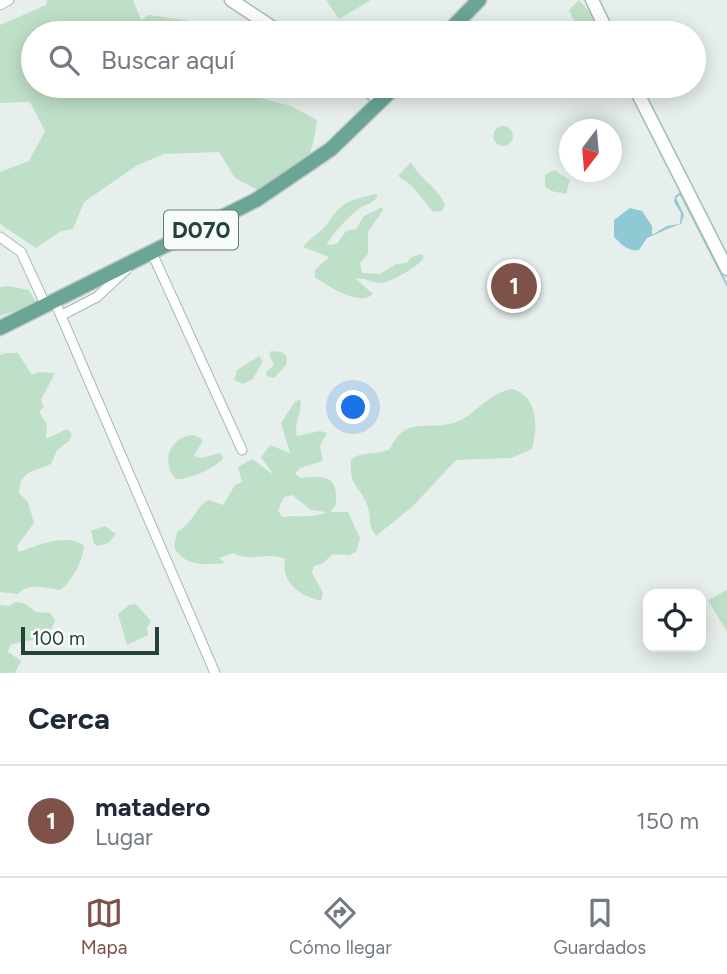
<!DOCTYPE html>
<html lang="es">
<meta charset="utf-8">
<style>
body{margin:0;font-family:Figtree,sans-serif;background:#f2f2f3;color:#1f2937}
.controls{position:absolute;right:21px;bottom:21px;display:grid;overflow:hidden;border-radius:14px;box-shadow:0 4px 18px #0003}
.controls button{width:63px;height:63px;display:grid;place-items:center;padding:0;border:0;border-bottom:2px solid #e0e1e3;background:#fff;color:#1f2937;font:35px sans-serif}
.compass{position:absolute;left:559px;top:119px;width:63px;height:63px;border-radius:50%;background:#fff;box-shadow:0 4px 18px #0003;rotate:196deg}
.scale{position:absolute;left:21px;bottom:18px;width:138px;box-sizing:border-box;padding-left:7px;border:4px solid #24423a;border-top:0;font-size:19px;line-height:24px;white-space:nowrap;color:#24423a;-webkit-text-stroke:5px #f7fbf9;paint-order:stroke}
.you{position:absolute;left:354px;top:408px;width:24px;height:24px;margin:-18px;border:5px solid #fff;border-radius:50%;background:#1a73e8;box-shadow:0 0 0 10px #1a73e833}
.badge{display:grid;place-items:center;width:46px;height:46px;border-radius:50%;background:#7f5249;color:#fff;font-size:23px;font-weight:700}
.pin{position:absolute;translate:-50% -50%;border:4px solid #fff;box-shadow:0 2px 7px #0006}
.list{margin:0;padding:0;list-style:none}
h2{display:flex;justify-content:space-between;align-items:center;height:91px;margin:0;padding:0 28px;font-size:30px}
h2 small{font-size:23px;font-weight:400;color:#747a83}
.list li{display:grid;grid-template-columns:46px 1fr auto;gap:21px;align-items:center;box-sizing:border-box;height:112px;padding:0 28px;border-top:2px solid #e0e1e3}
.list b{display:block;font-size:26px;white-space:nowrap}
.list p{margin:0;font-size:23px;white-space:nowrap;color:#747a83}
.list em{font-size:23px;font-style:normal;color:#747a83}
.icon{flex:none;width:38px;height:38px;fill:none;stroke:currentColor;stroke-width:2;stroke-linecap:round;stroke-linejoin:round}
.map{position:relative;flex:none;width:727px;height:673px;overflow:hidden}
.search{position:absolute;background:#fff;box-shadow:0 4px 18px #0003;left:21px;right:21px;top:21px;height:77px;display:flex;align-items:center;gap:18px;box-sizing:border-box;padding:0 24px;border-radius:38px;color:#747a83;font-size:26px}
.sheet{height:203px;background:#fff}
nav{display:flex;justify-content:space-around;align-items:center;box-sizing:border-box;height:98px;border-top:2px solid #e0e1e3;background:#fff;font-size:19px;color:#747a83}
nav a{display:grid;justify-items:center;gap:4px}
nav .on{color:#7f5249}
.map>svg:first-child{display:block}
</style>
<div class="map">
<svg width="727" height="673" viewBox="0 0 727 673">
<rect width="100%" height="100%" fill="#e6efeb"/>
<path fill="#bfe0c8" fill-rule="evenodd" d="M47 0H133L141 20 149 15 198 22 210 33H33V86H231L236 92 291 106 317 120C311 167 303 171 262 192L235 178 219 152 164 154 136 166 84 202 73 229 61 231 36 248 0 224V172L29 161 45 131 30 102 0 103V25L46 5Z
M326 0H371L339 19Z
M579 0 594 17 592 33H580L569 10Z
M493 136a10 10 0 1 1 20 0a10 10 0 1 1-20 0Z
M411 162C419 179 440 188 445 206L442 211 433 212 412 186 398 176Z
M554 170 570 180 566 194 551 191 545 186V175Z
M375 194 378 195C373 204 368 203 360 208 352 213 329 237 327 245L337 244 346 231 356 229 364 216 382 207 383 210 368 232V254L360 263 362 273 380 274 396 264 407 263 411 257 421 254 424 257C420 266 389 284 378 283 369 282 365 277 356 279L373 294C359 307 328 286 315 277V270L329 257 303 247C310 238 322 231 328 223 343 200 349 201 375 194Z
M8 286 29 290 35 300 30 306 0 316V287Z
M271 351 282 352 287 357 286 365 274 378 267 376 266 372 274 365 269 354Z
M6 353H18L32 375 39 372 55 373 41 400 44 408 39 411 47 425 46 439 67 429 72 434 69 441 57 450 51 464C35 471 19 471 19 493L28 502 34 523 17 546 19 552C35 546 68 532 84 546 83 560 72 582 60 590 46 588 28 582 18 594L0 592V355Z
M259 356 263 361 253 379 243 384 234 380 237 370Z
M513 389C538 397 538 427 532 449L511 458 456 460 413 506 376 536C367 525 372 517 367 505 360 485 349 488 351 460 362 450 377 456 390 449 407 410 436 437 466 417 481 407 494 391 513 389Z
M300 399C303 412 293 423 297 436L320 431 327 433 320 446 323 461 300 468 295 474 301 478C318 477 336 473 336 496 337 504 335 507 330 512H348L360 538 356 552 349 555 333 554 322 564 314 566 312 573 323 593 321 601C300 595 281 584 285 559 267 551 250 563 233 553L219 558 225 563C206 565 184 567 174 547L177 532C195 522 195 506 209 500L223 505 235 485 242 482 238 467 252 459 274 475 261 457 270 445 290 453 281 423 294 403ZM292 495 311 510 327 512C311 519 298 515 282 517L278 510 284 497Z
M194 435 203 440 194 456 201 458 220 453 223 458C218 467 186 481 176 479 160 462 170 436 194 435Z
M105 526 116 534 109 543 98 546 94 544 91 531Z
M727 590V632L708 600Z
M16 602 24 603 36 612 50 613 55 620C49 642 28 639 10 645L8 652 21 661 15 673H0V605L9 606Z
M136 604 151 621 147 627 148 635 127 645 118 614 129 605Z"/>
<path fill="#8ec9d4" d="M681 192 727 283V287L680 195 676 198 684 215 681 224C668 228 659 233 647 238L639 250C628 252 621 244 614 237V220L630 208 642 211 652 226V235L667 226 680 224 681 213 674 202 675 196Z"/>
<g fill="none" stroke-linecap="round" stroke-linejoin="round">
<g stroke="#a8b8b2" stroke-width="11">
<path id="street" d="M0 5 9 0
M0 237 21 252 46 306
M152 253 242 450
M55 302 215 673
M66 313 97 297 127 269"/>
</g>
<g stroke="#a4bbb3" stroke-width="15">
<path id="secondary" d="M231 0 281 33
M592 0 608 33
M360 86 382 100
M634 86 727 269"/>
</g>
<g stroke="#c2cac8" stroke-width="17">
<path id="primary" d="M447 33 479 0
M0 328 256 200 331 149 396 86"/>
</g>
<use href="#street" stroke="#fff" stroke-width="9"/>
<use href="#secondary" stroke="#fff" stroke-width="12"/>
<use href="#primary" stroke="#6aa596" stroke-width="14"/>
</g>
<g text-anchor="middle" stroke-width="5" stroke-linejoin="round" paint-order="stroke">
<rect fill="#f7fbf9" stroke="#637a73" stroke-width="2" x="164" y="210.5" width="74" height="39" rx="5"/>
<g font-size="23" font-weight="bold" fill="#24423a">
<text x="201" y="238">D070</text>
</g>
</g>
</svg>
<div class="controls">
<button><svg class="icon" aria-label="locate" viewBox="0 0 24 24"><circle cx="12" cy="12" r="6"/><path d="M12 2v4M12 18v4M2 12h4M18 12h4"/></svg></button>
</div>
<svg class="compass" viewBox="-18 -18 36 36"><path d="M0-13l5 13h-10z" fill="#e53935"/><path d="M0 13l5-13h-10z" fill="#747a83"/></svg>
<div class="scale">100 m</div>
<div class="you"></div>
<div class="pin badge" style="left:514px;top:286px">1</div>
<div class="search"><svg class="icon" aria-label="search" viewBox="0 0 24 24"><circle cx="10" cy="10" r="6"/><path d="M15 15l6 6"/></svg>Buscar aquí</div>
</div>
<section class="sheet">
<h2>Cerca<small></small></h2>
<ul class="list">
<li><span class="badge">1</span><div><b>matadero</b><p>Lugar</p></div><em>150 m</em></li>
</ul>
</section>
<nav>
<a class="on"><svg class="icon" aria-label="map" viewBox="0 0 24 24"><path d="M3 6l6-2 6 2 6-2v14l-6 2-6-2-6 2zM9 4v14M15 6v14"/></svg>Mapa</a>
<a><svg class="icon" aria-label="directions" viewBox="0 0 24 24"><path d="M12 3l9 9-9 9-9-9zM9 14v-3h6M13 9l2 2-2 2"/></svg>Cómo llegar</a>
<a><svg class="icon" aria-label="saved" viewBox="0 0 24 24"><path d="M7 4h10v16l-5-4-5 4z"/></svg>Guardados</a>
</nav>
